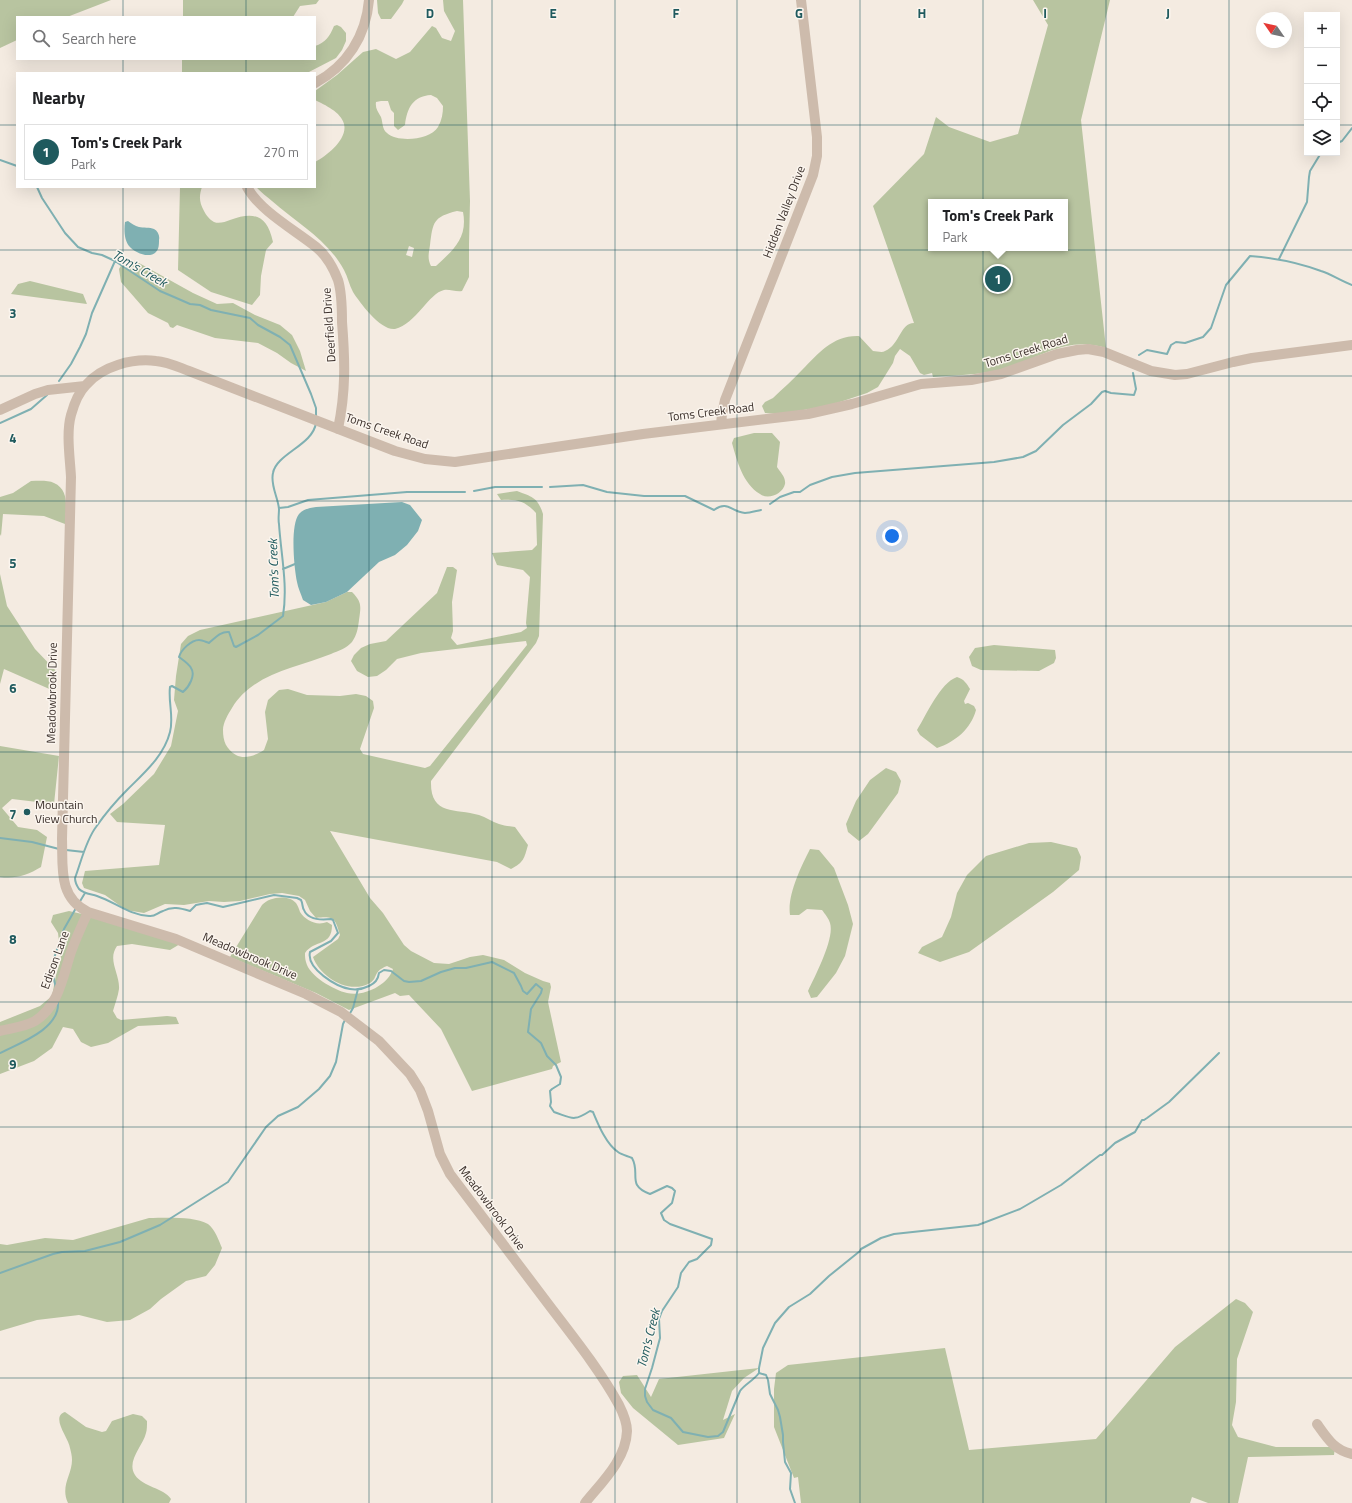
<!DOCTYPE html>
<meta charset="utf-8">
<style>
body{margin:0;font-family:"Titillium Web",sans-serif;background:#f6f6f6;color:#202124}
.controls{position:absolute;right:12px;top:12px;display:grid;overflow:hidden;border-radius:0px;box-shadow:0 4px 16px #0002}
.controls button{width:36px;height:36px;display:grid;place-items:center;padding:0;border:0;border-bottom:1px solid #e0e0e0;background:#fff;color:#202124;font:20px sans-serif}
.compass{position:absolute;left:1256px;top:12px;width:36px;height:36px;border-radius:50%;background:#fff;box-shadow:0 4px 16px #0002;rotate:304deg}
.you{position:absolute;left:892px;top:536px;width:14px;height:14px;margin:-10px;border:3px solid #fff;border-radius:50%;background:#1a73e8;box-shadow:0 0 0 6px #1a73e833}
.badge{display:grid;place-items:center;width:26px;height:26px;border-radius:50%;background:#1f5a5e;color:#fff;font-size:13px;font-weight:700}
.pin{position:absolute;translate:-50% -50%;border:2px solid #fff;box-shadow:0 1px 4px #0006}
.popup{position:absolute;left:928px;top:199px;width:140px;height:52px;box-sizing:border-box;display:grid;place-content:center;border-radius:0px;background:#fff;filter:drop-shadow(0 1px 3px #0005);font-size:13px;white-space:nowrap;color:#757577}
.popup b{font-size:15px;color:#202124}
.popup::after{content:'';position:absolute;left:50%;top:100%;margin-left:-8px;border:8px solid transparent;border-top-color:#fff}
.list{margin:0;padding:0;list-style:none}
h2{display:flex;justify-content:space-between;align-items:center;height:52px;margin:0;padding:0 16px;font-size:17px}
h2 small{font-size:13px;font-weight:400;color:#757577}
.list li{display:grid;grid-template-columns:26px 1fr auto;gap:12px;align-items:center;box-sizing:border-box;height:56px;margin:0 8px 8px;padding:0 8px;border:1px solid #e0e0e0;border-radius:0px}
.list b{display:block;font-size:15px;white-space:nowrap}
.list p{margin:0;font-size:13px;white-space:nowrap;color:#757577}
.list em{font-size:13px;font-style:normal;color:#757577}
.icon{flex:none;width:22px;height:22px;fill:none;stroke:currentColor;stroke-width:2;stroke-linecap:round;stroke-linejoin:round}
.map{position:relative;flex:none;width:1352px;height:1503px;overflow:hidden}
.search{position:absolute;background:#fff;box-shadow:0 4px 16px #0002;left:16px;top:16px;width:300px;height:44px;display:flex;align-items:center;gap:10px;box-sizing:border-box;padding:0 14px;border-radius:0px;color:#757577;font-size:15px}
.panel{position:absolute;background:#fff;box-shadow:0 4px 16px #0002;left:16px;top:72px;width:300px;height:116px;border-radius:0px}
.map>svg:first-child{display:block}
</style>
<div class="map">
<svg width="1352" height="1503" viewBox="0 0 1352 1503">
<rect width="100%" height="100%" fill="#f4ebe1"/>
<path fill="#b8c4a0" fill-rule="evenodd" d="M0 0H111L67 17H17V40L0 48Z
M183 0H319L316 4 300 6 293 17H183Z
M377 0H404L402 4 391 19H381L378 13Z
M443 0H463L470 201 469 244V277L462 291C456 292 449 289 444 290 429 293 416 324 395 329 381 331 360 303 353 292 349 285 348 277 344 270 328 240 297 223 272 201 267 197 261 192 256 187H315V162C327 156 348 139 344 124 341 112 325 105 315 100V91L337 75 363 52 376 49 396 59 410 52 432 26 436 28 442 38 451 41 455 31 444 11ZM431 95 437 98 443 106C443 113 442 120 438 127 430 140 398 143 387 133 382 129 383 123 381 117 378 112 375 108 376 102L381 101H388L391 110 394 113V126L398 130 405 125C407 108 413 96 431 95ZM457 211 463 212C468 238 453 250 436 266H431C427 258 429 253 430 245 433 222 433 217 457 211ZM409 246 414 248 412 257 406 255Z
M1033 0H1110L1081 120 1106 348C1065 335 1040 359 1003 369 980 375 957 375 933 377L932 373 924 375 920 373 910 356 900 349 895 356 893 363 878 387 867 393 828 406 779 414 765 413 762 406 765 402 773 398C782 389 793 380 802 370 819 353 833 335 859 336L873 351C877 351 882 353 885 351 900 345 900 323 914 323L873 206 924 154 936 117 949 127 990 142 1018 134 1048 25ZM931 202H1065V248H931Z
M337 25 341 27 346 33V41L342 50 336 58 307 73H182V59H315V46C325 43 330 36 334 26Z
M180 187H202C199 196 199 202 204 211 206 215 210 220 214 222 219 224 225 222 230 220 254 211 267 215 273 242L266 250 261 276 260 295 252 305 211 292 178 270Z
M125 259 139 263 193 293 217 304 233 303 255 315 280 325 292 335 300 351 306 371 291 363 277 353 258 343 215 338 177 325 173 328 170 327 168 323 148 313 121 282 119 269Z
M30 281 83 294 87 304 11 294 18 284Z
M754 433H772L780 442 777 467C780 472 786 477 785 484 783 494 768 500 760 494 743 484 737 461 732 443L734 438Z
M31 481C38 481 48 480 54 483 70 490 66 510 65 524L44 516 3 514 1 536 0 534V497L13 493Z
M517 491C533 497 538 498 543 514L539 636 536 643 431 781C430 816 455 808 479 815 486 817 492 822 499 824 504 826 510 826 515 827L528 845C524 859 524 862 511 869L497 862 330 831 370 898 383 913 404 945 411 951 434 963 449 964 470 957 483 955 504 960 525 973 543 981 550 983 551 987 548 1002 561 1062 553 1066 552 1069 472 1091 441 1029 409 995 400 996 395 993 349 1010 316 993 230 957 262 905C269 897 288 894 296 903 298 906 299 909 300 912 306 921 317 926 327 922L332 925C332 947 315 939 305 953 305 956 305 959 306 962 309 976 334 990 347 993 364 997 388 985 393 969L387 966C372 972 379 977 370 983 349 995 320 977 313 957L338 939 340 935C335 918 334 916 316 918L310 911 305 900 299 896 282 893 270 894 240 901 224 902 209 901 184 905 165 904 144 913 126 910 105 895 84 888 82 883 85 871 159 865 165 825 117 822 110 814 123 804 154 774 171 746 178 711 174 700 176 676 181 644 188 636 200 630 326 602 347 592H352C362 602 361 606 359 620 358 628 357 635 352 642 347 648 338 651 331 654 296 668 253 673 232 708 228 714 223 723 223 730 223 741 226 749 236 755 245 760 256 755 264 750L268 739 265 712 268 700 279 690 288 689 307 695 340 696 356 694 366 696 373 701 374 708 360 749 363 754 425 768 430 766 527 645 526 641 421 653 397 659 386 670 377 676 368 677 357 671 351 661 354 655 361 648 370 644 386 641 437 593 447 567H453L457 570 452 602 453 631 451 638 457 645 521 632 527 628 526 623 530 577 523 570 497 565 492 553 532 550 537 545 536 513C525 501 517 499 501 500L497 494Z
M0 574 7 606 35 649 57 672 54 691 4 669 0 684Z
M994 645 1055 650 1056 658 1054 663 1039 671 981 670 972 666 969 657 975 648Z
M957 677C964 679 967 684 970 689L964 701 965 704 968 703 974 706 976 710C971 729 955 742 937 748L920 735 917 730C927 714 940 683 957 677Z
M0 746 59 756 54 804 12 799 2 808 18 827 37 830 47 837 41 867C28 875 16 879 0 877Z
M886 768 896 772 901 781 898 793 868 834 859 841 848 832 846 824 856 801 870 780Z
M1051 842 1077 848 1081 857 1079 870 1053 892 969 952 940 962 918 953 922 947 942 937 951 917 957 893 967 875 986 856 1029 843Z
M810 849 819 850 834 868 848 905 853 924 845 956 836 973 817 997 811 998 808 991C815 976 835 938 830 923 829 919 825 914 822 910L807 909 799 915H790C787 895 801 867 810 849Z
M69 911 95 917 180 944 170 950 132 944 117 946C107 960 120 974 119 989 118 996 115 1004 113 1011L117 1018 121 1020 167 1016 176 1017 179 1024 138 1026 108 1043 91 1047 81 1042 73 1029 63 1027 52 1048 34 1061 0 1074V1022L40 1006 52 996 56 975 61 959 58 933 51 922 53 915Z
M149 1218C165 1218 194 1216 208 1224 215 1229 219 1241 222 1248L215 1265 206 1276 186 1281 161 1299 150 1309 130 1320 107 1322 79 1315 37 1320 0 1331V1244L7 1245 45 1238 73 1240Z
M1236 1299 1245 1303 1253 1312 1237 1359 1236 1402 1232 1425 1238 1437 1276 1447H1335L1334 1455 1248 1457 1238 1503H1208L1192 1497 1190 1503H801L798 1477 794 1478 774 1427V1389L776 1373 788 1365 945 1348 969 1450 1096 1439 1175 1347Z
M759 1368 744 1378 732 1391 723 1420 735 1414 724 1438 678 1445 633 1408 621 1393 619 1382 623 1376 637 1375 651 1397 659 1379Z
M65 1412 86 1427 102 1432 106 1431 112 1421 133 1414 142 1416 147 1421C147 1425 147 1430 146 1433 143 1446 126 1461 135 1475 143 1487 164 1488 171 1499L169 1503H68C60 1486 72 1475 72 1460 72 1456 71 1452 70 1448 69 1438 50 1417 65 1412Z"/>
<path fill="#7fb0b2" d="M128 221C131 223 135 226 139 227 143 228 150 227 154 229 158 231 160 236 159 240 159 244 159 249 156 252 149 259 135 253 129 246 124 240 124 229 125 222Z
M402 502 410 505 422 520 418 531 407 545 395 555 379 562 347 592 326 602 311 605 303 600C301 594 298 588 297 582 294 568 290 525 299 514 303 509 310 508 316 507Z"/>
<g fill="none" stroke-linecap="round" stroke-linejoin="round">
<path stroke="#7fb0b2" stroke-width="2" d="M1337 143 1342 141 1352 128
M0 160 17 166
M37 187 42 198 65 233 78 247 92 253 102 255 115 261 160 291 174 297 190 304 200 305 211 310 250 318 258 325 280 337 290 345 311 394 316 408V416
M1279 259 1307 202 1309 177 1310 171 1321 153
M1139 355 1147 350 1167 354 1171 345 1176 342 1185 343 1203 337 1211 328 1226 285 1250 256C1275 258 1297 262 1321 271 1331 274 1341 281 1352 285
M59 381 71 364 80 347 86 334 92 313 115 261
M0 423 31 409 47 395
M316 423C313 445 276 454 273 473 270 485 278 497 279 509 279 514 278 519 279 524 281 555 288 585 283 616L258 635 236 647 234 646 229 632C221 631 215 638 209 643 206 642 202 640 199 640 191 640 181 650 179 657 183 660 189 664 191 668 196 675 189 687 183 692L172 686 170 687C168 702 174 717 170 732 164 756 144 773 127 790 116 801 105 814 96 827 86 840 81 862 75 878 75 882 77 886 79 889 84 894 91 894 97 896 115 902 129 915 149 916 155 917 157 913 163 911 172 906 180 908 190 911L196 905 201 904 207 903 223 907 274 895 297 898 301 900C303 904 302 907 304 910 308 920 322 920 331 919L333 920 338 933 331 941 310 952C306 969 337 987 350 989 356 990 363 989 369 986 375 983 378 980 379 973L384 970 391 971 404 981 409 982 421 981 441 972 455 968H466L492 962 514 973 521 986 523 991 527 994 536 984 542 989 541 993 531 1009 528 1032 541 1043 547 1056 556 1065 561 1077 560 1084 552 1089 550 1091 551 1102 550 1106 554 1112C572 1118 573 1122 590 1111L593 1112C598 1124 606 1144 618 1152 622 1155 628 1156 632 1158 641 1174 626 1185 650 1194L667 1186 672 1188 675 1191 672 1203 661 1213 664 1220 670 1224 712 1239 711 1245 697 1259 689 1262 681 1273 678 1287 662 1311 659 1319 660 1338 652 1368 645 1389V1396L647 1402 653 1410 671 1418 683 1432 708 1437 718 1436 723 1432 740 1391C745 1384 753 1381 759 1373L766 1375 768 1380 770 1394 778 1410 780 1417 783 1435V1442L785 1462 791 1473 790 1489 795 1503
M550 487 583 485 607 492 644 496H685L714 510C728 500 731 512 745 513 750 513 756 511 761 510
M474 491 495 487H542
M770 504 780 497 794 492H800L810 485 832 477 855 473 994 462 1023 457 1036 451 1063 425 1091 404 1102 392 1105 391 1111 393 1134 395 1136 389 1133 373
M279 508 288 507 308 500 407 492H465
M283 569 295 564
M0 838 32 842 59 849
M66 850 84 852
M79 903 85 893
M56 988 51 967 64 929 76 908
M349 1015 353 1008 358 989
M0 1053C20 1043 60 1029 58 1002
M0 1273 53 1254 62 1252 85 1251 120 1242 160 1225 228 1182 266 1127 278 1116 298 1107 319 1089 330 1076 336 1062 343 1024 345 1020
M759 1373V1368L763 1348 775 1323 789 1307 810 1294 829 1276 860 1251 861 1249 881 1238 894 1234 978 1225 1020 1209 1032 1202 1061 1185 1100 1155H1102L1115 1143 1135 1132 1142 1120H1144L1147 1118 1169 1102 1219 1053"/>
<path stroke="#cdbbac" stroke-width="10" d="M315 83C347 66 366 36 369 0
M247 187C260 211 295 230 316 247 326 255 333 267 338 280 342 293 342 308 342 322 345 360 346 391 338 429
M0 410 35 394 48 390 85 386
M721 424 722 414 725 400 813 175 817 156V137L801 0
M0 1031C11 1028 25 1027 35 1021 59 1006 63 976 71 952 76 938 82 925 88 912
M1317 1424C1327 1438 1334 1450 1352 1454
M585 1503C601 1483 626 1460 627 1431 627 1423 623 1413 619 1405 601 1372 575 1339 552 1309 518 1264 484 1219 450 1174L440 1154 428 1111 420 1090 410 1074 379 1041 341 1012 306 994 176 939 88 912C58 897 63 868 62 839L71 477C70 458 66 433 71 415 74 404 78 393 86 385 102 366 133 358 156 361 168 362 178 367 189 371L395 451 425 459 455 462 643 434 808 414 852 404 921 384 971 380 1001 374 1057 354 1077 350 1088 349 1104 352 1151 371 1175 375 1187 374 1233 362 1252 358 1352 345"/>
</g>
<path fill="none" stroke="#1f5a5e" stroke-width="1" stroke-opacity="0.55" d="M123 0V17M246 0V17M369 0V1503M492 0V1503M615 0V1503M737 0V1503M860 0V1503M983 0V1503M1106 0V1503M1229 0V1503M123 59V73M246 59V73M0 125H17M315 125H1307M1337 125H1352M123 187V1503M246 187V1503M0 250H1352M0 376H1352M0 501H1352M0 626H1352M0 752H1352M0 877H1352M0 1002H1352M0 1127H1352M0 1252H1352M0 1378H1352"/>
<circle fill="#1f5a5e" stroke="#fbf5ee" stroke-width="1.5" cx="27" cy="812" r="4"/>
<g text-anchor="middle" stroke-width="3" stroke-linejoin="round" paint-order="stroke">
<g font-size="12" fill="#3b302b" stroke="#fbf5ee">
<text transform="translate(784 212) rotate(-69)" y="4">Hidden Valley Drive</text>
<text transform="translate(329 325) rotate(-94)" y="4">Deerfield Drive</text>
<text transform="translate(1026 351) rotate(-17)" y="4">Toms Creek Road</text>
<text transform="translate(711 412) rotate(-7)" y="4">Toms Creek Road</text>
<text transform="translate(387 431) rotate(19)" y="4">Toms Creek Road</text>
<text transform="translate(52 693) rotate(-89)" y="4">Meadowbrook Drive</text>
<text transform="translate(250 956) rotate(23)" y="4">Meadowbrook Drive</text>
<text transform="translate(55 960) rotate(-70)" y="4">Edison Lane</text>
<text transform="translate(492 1208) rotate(53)" y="4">Meadowbrook Drive</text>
</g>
<g font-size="12" fill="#3b302b" stroke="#fbf5ee" text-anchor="start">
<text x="35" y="809">Mountain<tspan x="35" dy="14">View Church</tspan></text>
</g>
<g font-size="13" font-style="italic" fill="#1f5a5e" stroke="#fbf5ee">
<text transform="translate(140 268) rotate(30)" y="5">Tom's Creek</text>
<text transform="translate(273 569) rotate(-92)" y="5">Tom's Creek</text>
<text transform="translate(648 1338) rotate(-76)" y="5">Tom's Creek</text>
</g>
</g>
<g font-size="13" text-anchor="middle" font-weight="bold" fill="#1f5a5e" stroke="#fbf5ee" stroke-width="3" stroke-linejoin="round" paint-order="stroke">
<text x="430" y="18">D</text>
<text x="553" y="18">E</text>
<text x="676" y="18">F</text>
<text x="799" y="18">G</text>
<text x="922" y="18">H</text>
<text x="1045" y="18">I</text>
<text x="1168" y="18">J</text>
<text x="13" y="318">3</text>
<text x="13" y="443">4</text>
<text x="13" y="568">5</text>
<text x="13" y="693">6</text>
<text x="13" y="819">7</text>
<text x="13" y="944">8</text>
<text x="13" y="1069">9</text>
</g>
</svg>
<div class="controls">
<button>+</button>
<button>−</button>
<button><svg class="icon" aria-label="locate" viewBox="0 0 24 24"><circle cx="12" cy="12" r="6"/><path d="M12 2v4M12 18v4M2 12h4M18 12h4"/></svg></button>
<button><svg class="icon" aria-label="layers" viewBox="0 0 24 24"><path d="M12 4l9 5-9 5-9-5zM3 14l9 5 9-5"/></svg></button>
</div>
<svg class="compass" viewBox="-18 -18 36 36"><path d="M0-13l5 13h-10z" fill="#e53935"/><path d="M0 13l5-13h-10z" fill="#757577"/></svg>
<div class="you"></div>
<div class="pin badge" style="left:998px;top:279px">1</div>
<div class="popup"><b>Tom's Creek Park</b>Park</div>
<div class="search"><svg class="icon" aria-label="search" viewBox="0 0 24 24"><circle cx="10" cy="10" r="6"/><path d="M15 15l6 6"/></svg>Search here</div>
<section class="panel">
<h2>Nearby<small></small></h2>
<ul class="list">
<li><span class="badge">1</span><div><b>Tom's Creek Park</b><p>Park</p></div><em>270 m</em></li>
</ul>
</section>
</div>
